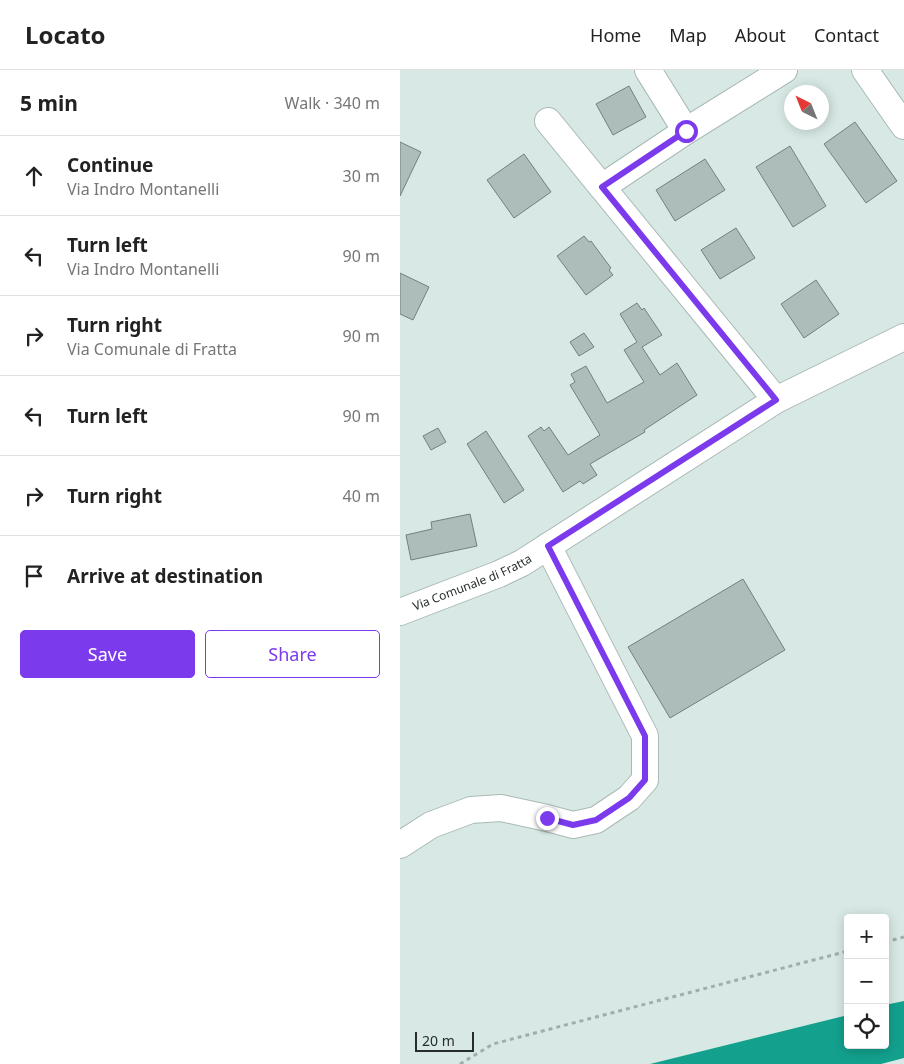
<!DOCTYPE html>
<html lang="en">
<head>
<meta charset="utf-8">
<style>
  body { margin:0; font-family:"Noto Sans",sans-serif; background:#f2f2f2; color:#222 }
  .controls { position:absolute; right:15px; bottom:15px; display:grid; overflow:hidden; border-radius:5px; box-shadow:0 2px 12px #0003 }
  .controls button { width:45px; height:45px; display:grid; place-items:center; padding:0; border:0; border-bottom:1px solid #e0e0e0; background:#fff; color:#222; font:25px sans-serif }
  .compass { position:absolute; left:384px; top:15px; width:45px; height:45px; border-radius:50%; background:#fff; box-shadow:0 2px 12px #0003; rotate:317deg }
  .scale { position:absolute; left:15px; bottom:12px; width:59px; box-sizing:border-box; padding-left:5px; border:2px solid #272d2c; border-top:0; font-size:14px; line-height:18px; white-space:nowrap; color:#272d2c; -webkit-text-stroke:4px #d8e9e5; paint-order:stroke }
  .stop { position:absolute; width:15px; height:15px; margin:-11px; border:4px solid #7c3aed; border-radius:50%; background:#fff }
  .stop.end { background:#7c3aed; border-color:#fff; box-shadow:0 1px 5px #0008 }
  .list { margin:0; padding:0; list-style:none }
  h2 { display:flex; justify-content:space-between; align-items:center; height:65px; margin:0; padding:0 20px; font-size:21px }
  h2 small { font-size:16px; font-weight:400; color:#767676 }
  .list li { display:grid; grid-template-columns:32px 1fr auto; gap:15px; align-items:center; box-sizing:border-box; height:80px; padding:0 20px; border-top:1px solid #e0e0e0 }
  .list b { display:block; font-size:19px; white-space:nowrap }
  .list p { margin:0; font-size:16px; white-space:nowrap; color:#767676 }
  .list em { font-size:16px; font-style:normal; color:#767676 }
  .actions { display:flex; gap:10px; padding:15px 20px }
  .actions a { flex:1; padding:11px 0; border:1px solid #7c3aed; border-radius:5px; text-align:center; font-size:18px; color:#7c3aed }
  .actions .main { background:#7c3aed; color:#fff }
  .icon { flex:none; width:28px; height:28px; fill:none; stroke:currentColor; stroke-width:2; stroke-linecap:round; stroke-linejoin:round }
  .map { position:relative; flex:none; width:504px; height:994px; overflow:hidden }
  header { display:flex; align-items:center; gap:30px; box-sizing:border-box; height:70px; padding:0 25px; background:#fff; border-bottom:1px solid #e0e0e0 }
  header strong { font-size:24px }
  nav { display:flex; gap:28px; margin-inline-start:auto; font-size:18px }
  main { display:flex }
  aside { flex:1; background:#fff }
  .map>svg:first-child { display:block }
  .water { fill:#13a18e }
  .building { fill:#adbdb9; stroke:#72817e }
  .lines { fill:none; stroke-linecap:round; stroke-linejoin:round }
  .minor-casing { stroke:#a9b9b6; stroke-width:28 }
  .path { stroke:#a0aeab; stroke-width:3; stroke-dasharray:4 4; stroke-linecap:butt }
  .minor { stroke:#fff; stroke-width:26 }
  .route { stroke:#7c3aed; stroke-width:6 }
  .labels { text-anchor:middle; stroke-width:4; stroke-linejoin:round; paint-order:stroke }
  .street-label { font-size:12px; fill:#272d2c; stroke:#d8e9e5 }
</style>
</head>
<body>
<header>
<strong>Locato</strong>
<nav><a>Home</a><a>Map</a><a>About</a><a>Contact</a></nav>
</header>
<main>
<aside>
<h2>5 min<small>Walk · 340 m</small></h2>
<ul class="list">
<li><svg class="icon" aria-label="ahead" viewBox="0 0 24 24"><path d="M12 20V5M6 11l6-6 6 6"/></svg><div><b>Continue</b><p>Via Indro Montanelli</p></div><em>30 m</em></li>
<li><svg class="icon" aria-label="left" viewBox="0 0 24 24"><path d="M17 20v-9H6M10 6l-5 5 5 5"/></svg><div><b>Turn left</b><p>Via Indro Montanelli</p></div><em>90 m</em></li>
<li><svg class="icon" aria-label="right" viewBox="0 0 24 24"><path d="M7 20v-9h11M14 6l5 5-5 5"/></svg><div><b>Turn right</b><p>Via Comunale di Fratta</p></div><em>90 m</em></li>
<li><svg class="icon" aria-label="left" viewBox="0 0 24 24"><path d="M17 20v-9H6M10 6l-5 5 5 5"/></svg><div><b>Turn left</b></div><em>90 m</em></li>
<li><svg class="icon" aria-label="right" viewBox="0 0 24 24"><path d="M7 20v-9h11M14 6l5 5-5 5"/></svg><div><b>Turn right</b></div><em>40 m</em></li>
<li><svg class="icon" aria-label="arrive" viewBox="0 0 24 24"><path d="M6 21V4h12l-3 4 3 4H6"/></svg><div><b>Arrive at destination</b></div></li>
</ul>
<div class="actions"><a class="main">Save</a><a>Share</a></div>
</aside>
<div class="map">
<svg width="504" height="994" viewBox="0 0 504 994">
  <rect width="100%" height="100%" fill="#d8e9e5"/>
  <path class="water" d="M504 931V988L481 994H250L448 945V975H485V935Z"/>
  <g class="building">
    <path d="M229 16 246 47 213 65 196 34Z"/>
    <path d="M455 52 497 111 466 133 424 74Z"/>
    <path d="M0 72 21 82 0 126Z"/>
    <path d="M390 76 426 136 393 157 356 97Z"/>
    <path d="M124 84 151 122 114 148 87 110Z"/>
    <path d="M305 89 325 120 275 151 256 120Z"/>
    <path d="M336 158 355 188 320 209 301 180Z"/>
    <path d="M184 166 189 172 191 171 211 198 209 200 213 205 186 225 157 186Z"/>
    <path d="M0 203 29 217 13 250 0 244Z"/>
    <path d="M416 210 439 244 404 268 381 234Z"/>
    <path d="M237 233 242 240 244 238 262 265 242 277 260 305 277 293 297 325 244 360 245 362 190 394 197 405 183 414 180 411 163 422 128 366 141 357 144 361 149 357 168 385 200 365 170 315 175 312 171 304 186 296 207 333 244 312 224 280 237 272 220 244Z"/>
    <path d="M184 263 194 277 179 286 170 272Z"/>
    <path d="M38 358 46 372 31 380 23 366Z"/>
    <path d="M86 361 124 420 104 433 67 374Z"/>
    <path d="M70 444 77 476 11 490 6 465 32 459 31 452Z"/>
    <path d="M343 509 385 580 270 648 228 577Z"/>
  </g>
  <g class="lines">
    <g class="minor-casing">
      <g id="minor">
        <path d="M248 0 286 61"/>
        <path d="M465 0 504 56"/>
        <path d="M148 51 376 330"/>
        <path d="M202 117 286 61 384 0"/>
        <path id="s1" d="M0 542 99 504 122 493 376 330 504 267"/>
        <path d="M0 775 31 755 71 740 101 738 147 748 173 755 196 750 229 728 245 710V666L148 476"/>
      </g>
    </g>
    <g class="path">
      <path d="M485 872 504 867"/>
      <path d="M60 994 93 974 448 881"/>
    </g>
    <use href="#minor" class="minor"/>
  </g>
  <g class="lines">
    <path class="route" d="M147 748 173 755 196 750 229 728 245 710V666L148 476 376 330 202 117 286 61"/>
  </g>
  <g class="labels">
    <g class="street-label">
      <text dy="4" stroke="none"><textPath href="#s1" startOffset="78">Via Comunale di Fratta</textPath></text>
    </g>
  </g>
</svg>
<div class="controls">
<button>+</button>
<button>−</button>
<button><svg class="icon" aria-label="locate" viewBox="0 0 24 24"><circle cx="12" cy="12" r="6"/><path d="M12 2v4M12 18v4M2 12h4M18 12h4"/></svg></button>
</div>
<svg class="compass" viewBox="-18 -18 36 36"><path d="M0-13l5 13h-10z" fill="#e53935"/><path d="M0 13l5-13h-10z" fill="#767676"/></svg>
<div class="scale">20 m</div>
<div class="stop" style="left:286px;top:61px"></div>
<div class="stop end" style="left:147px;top:748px"></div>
</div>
</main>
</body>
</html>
